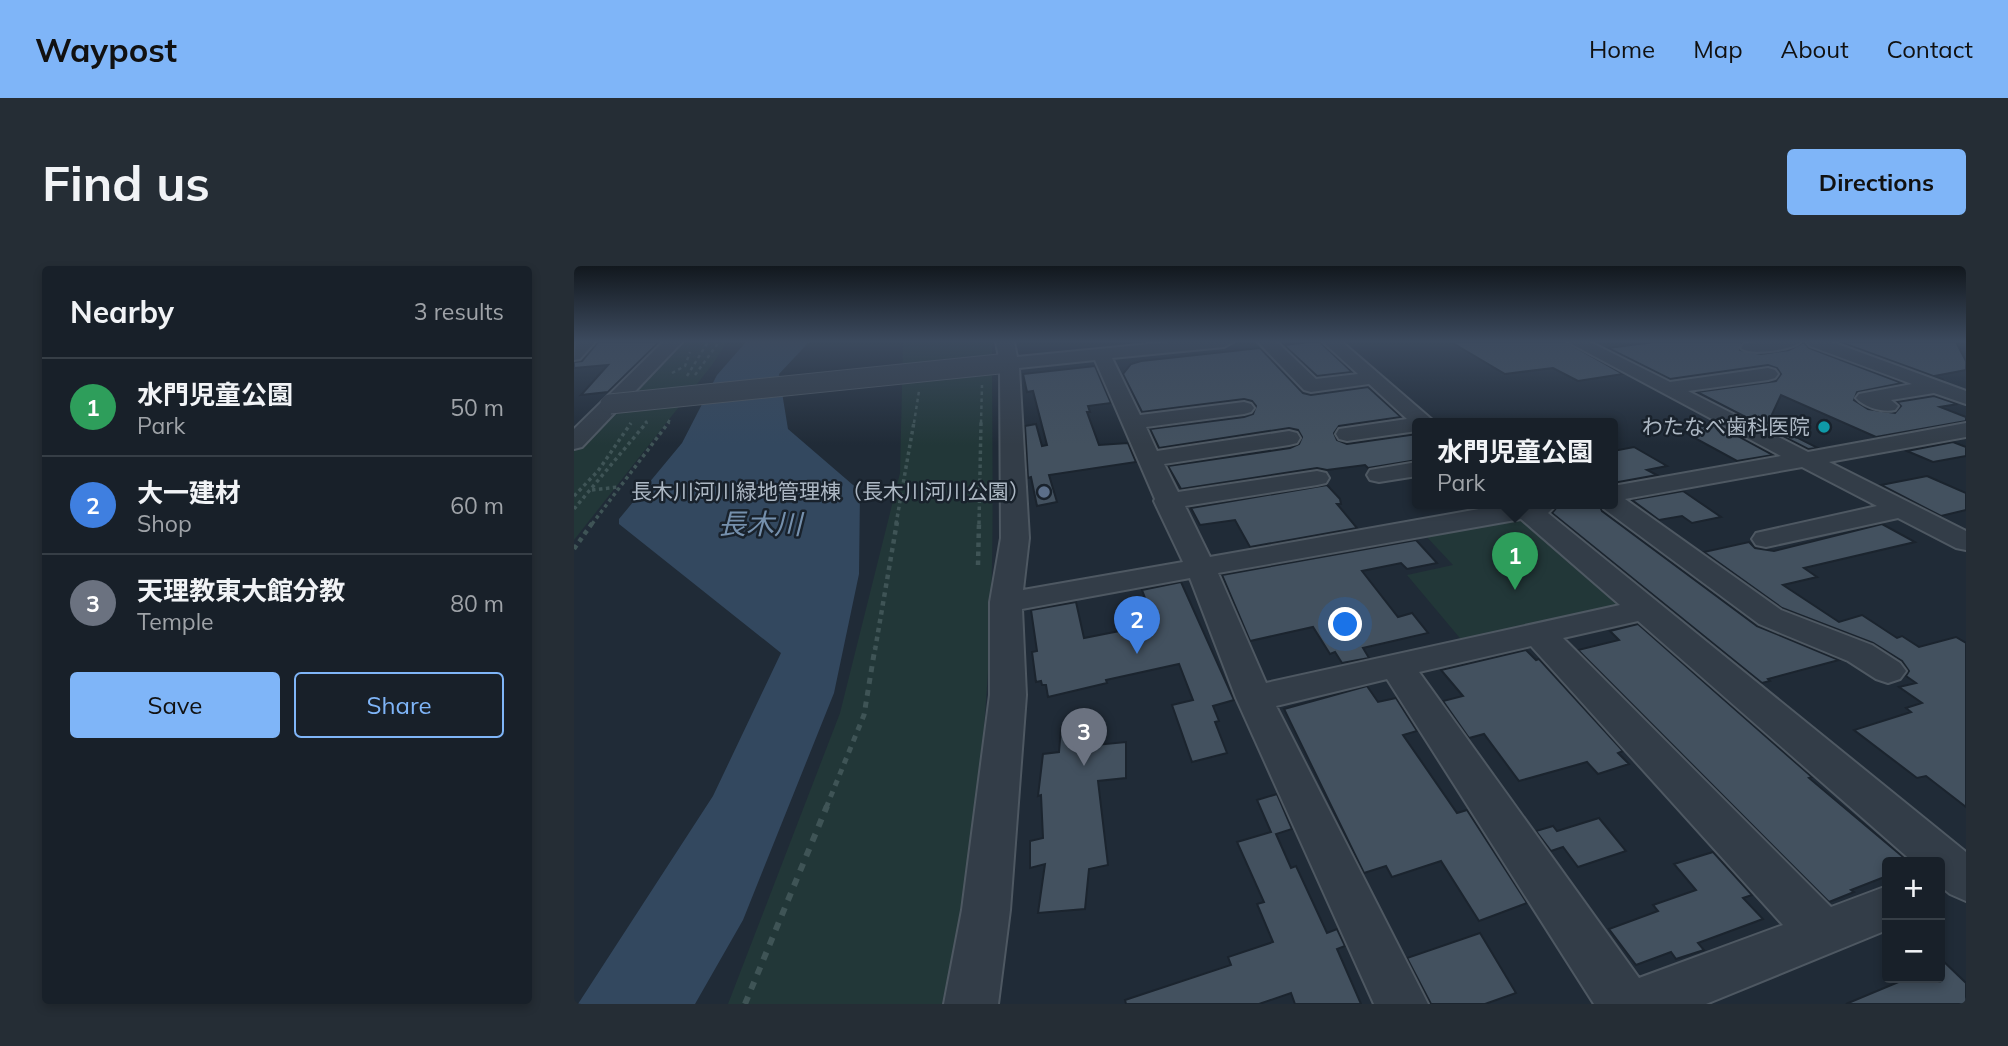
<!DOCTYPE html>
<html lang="en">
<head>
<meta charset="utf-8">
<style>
  body { margin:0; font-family:Mulish,"Noto Sans JP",sans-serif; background:#252d35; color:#f1f3f6 }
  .controls { position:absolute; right:21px; bottom:21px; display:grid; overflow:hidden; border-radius:7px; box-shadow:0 4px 10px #0003 }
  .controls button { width:63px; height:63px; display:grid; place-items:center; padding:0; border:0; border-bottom:2px solid #363e46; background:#182029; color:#f1f3f6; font:35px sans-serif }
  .you { position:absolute; left:772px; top:359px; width:24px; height:24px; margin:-18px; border:5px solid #fff; border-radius:50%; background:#1a73e8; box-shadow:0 0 0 10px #1a73e833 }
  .badge { display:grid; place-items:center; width:46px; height:46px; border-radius:50%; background:#7fb5f8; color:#fff; font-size:23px; font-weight:700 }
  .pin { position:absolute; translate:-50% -58px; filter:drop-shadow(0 2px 4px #0008) }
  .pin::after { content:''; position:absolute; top:37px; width:24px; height:21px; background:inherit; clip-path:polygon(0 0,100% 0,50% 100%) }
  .popup { position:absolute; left:838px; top:152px; width:206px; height:91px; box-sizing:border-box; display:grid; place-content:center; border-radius:7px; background:#182029; filter:drop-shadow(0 2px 5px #0005); font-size:23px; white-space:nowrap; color:#9fa3a8 }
  .popup b { font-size:26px; color:#f1f3f6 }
  .popup::after { content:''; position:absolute; left:50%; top:100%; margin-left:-14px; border:14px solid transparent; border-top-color:#182029 }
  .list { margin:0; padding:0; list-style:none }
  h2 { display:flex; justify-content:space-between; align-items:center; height:91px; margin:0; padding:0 28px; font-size:30px }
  h2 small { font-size:23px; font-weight:400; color:#9fa3a8 }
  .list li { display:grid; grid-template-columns:46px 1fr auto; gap:21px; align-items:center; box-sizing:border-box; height:98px; padding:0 28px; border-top:2px solid #363e46 }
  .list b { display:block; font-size:26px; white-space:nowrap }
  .list p { margin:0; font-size:23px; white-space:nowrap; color:#9fa3a8 }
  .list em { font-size:23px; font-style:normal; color:#9fa3a8 }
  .actions { display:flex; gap:14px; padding:21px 28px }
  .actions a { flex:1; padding:16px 0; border:2px solid #7fb5f8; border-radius:7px; text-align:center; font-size:24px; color:#7fb5f8 }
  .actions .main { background:#7fb5f8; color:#111 }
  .map { position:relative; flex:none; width:1392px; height:738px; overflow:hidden; border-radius:7px }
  header { display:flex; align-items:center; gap:42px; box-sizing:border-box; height:98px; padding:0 35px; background:#7fb5f8; color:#111 }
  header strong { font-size:33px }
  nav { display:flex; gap:38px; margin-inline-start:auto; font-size:24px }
  .intro { display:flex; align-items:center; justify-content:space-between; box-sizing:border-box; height:168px; padding:0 42px }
  h1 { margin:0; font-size:49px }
  .button { padding:18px 32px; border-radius:7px; background:#7fb5f8; color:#111; font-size:24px; font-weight:700 }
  main { display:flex; gap:42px; padding:0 42px }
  aside { flex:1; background:#182029; border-radius:7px; box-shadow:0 4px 10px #0003 }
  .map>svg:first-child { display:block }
  .green { fill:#223738 }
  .water { fill:#33485f }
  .building { fill:#43515f; stroke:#1b242e; stroke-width:2 }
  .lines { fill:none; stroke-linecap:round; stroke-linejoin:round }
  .minor-casing { stroke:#4e5862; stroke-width:4 }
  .path-far4 { stroke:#3f5456; stroke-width:2.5; stroke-dasharray:3.5 3.5; stroke-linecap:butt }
  .path-far3 { stroke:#3f5456; stroke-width:3.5; stroke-dasharray:3.5 3.5; stroke-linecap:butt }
  .path-far2 { stroke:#3f5456; stroke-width:4.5; stroke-dasharray:4.5 4.5; stroke-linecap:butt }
  .path-far1 { stroke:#3f5456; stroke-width:5; stroke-dasharray:6 6; stroke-linecap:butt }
  .path { stroke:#3f5456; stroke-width:6; stroke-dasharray:8 8; stroke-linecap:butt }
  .minor { fill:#333d48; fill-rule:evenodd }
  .minor-bridge-casing { stroke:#4e5862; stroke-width:21; stroke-linecap:butt }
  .minor-bridge { stroke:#333d48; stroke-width:19 }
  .culture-dot { fill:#0f9aa8; stroke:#19222c; stroke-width:2.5 }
  .service-dot { fill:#5c6f8a; stroke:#19222c; stroke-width:2.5 }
  .labels { text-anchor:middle; stroke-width:5; stroke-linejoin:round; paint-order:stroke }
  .far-poi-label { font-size:21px; fill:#adb8c4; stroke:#19222c; text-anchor:end }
  .water-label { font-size:28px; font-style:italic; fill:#7590ad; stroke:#19222c }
</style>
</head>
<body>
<header>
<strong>Waypost</strong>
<nav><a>Home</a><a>Map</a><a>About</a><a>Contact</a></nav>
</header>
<div class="intro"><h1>Find us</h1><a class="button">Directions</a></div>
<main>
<aside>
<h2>Nearby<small>3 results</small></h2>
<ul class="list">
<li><span class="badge" style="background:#2e9e5b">1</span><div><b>水門児童公園</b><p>Park</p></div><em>50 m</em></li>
<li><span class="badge" style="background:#3f7fe0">2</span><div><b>大一建材</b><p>Shop</p></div><em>60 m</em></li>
<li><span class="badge" style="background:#6b7280">3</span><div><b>天理教東大館分教</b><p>Temple</p></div><em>80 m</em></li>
</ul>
<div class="actions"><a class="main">Save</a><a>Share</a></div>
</aside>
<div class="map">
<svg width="1392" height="738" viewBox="0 0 1392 738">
  <rect width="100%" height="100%" fill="#202b37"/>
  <g class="green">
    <path d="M103 76H153L138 99 0 274V181Z"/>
    <path d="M329 76H418C418 163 420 250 417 337 413 471 398 607 368 738H154L266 447 326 207Z"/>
    <path d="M936 251 956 256 1054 340 890 377 833 309 879 299 849 267Z"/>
  </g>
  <path class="water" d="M172 76H235L205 108 214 163 286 225 285 308 260 427 169 654 121 738H4L139 530 207 387 45 258V253L108 177 143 109Z"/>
  <g class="building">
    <path d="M24 76H85L34 126 7 129 34 99 0 102V96L8 95Z"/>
    <path d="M736 76H746L778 106 743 110 710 79Z"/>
    <path d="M877 76H992L1049 108 1004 115 979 102 931 108Z"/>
    <path d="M1080 76H1169L1166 84 1187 88 1215 84 1230 76 1235 82 1328 117 1283 126 1280 134 1294 143 1321 147 1327 140 1323 136 1360 130 1384 138 1366 141 1392 151V155L1302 171 1207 129 1194 157 1244 182 1234 183 1123 126 1202 115 1207 108 1203 102 1194 99 1096 113 1034 82Z"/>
    <path d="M1266 76H1382L1392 95V104L1360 110 1370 114Z"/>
    <path d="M686 82 729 127 737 129 794 121 827 151 765 160 760 167 763 174 773 178 843 168V194L794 202 791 199 753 204 743 202 607 223 594 200 716 182 725 178 728 171 724 164 715 162 585 182 576 163 670 151 679 148 682 140 678 135 670 133 568 146 549 108 557 98 567 95Z"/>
    <path d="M521 100 537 137 514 140 516 146H513L525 179 554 177 562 196 475 209 483 236 463 240 457 211 454 212 451 160 462 158 468 180 473 179 459 125 453 126 449 108Z"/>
    <path d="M1142 158 1199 189 1163 195 1106 164Z"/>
    <path d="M1379 176 1392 181V190L1359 196 1333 185Z"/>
    <path d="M1060 181 1093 200 1073 204 1083 209 1039 217V185Z"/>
    <path d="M1353 210 1392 227V244L1367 250 1307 219Z"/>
    <path d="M753 219 766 233 767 238H763L783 262 676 281 661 254 626 259 617 242Z"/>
    <path d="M1109 225 1147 251 1118 257 1108 250 1085 254 1058 234Z"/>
    <path d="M981 238H992L997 242 1025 238 1028 245 1183 360 1265 394 1194 413 1196 415 1188 417 978 247 983 241Z"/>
    <path d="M1308 258 1341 276 1230 302 1243 311 1209 319 1265 356 1288 349 1323 372 1328 370 1345 381 1382 371 1392 377V541L1352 510 1343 512 1280 464 1337 446 1332 442 1348 437 1325 421 1342 417 1332 410 1335 405 1328 395 1299 377 1208 342 1130 286 1175 276 1181 282 1200 285Z"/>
    <path d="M842 274 863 297 833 303 827 297 788 305 824 351 838 347 854 367 789 382 795 392 768 397 761 386 756 388 739 361 676 375 648 309Z"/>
    <path d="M607 316 660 434 639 440 645 455 641 456 653 487 618 496 598 439 619 434 605 398 532 414 533 417 474 431 472 419H468L467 415 462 416 458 386 463 385 457 344 502 336 510 372 581 358 568 324Z"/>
    <path d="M1064 358 1238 511 1235 512 1335 596H1313V610L1277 624 1280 626 1255 636 1004 384 1045 374 1036 365Z"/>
    <path d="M952 384 962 394 965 393 1049 485 1044 487 1055 498 1024 508 1013 496 945 515 910 468 895 472 869 435 889 430 867 404Z"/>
    <path d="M793 420 804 436 822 432 843 465 829 469 883 547 893 544 953 637 905 655 867 595 818 611 812 600 790 607 710 443Z"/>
    <path d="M523 459 522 479 552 476V512L524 515 534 599 515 603 511 643 464 647 471 598 456 602V575L469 572 467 529 464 530 469 488 485 486 487 462Z"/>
    <path d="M703 528 718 563 702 568 717 602 722 600 753 667 763 663 771 680 763 683 787 738H721L717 727 685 738H552L551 734 657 699 654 691 699 676 683 638 690 636 663 576 697 566 683 534Z"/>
    <path d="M1025 552 1052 585 1004 601 989 581 977 585 962 565 979 560 983 565Z"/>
    <path d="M1139 586 1178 629 1169 632 1189 653 1124 677 1130 684 1102 693 1097 686 1062 699 1035 663 1084 645 1079 639 1122 624 1100 598Z"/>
    <path d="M906 667 942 727 911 738H857L833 692Z"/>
    <path d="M1366 692 1392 717V738H1272L1334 712H1366Z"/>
  </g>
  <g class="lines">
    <g class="minor-casing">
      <g id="minor">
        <path d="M2 76H21L6 93 0 94Z"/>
        <path d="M89 76H108L8 181 0 183V163Z"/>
        <path d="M422 76H440L443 91 596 76H659L650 81 538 92 566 149 670 136 677 138 680 142 677 146 670 148 572 161 583 185 715 165 723 167 726 172 723 177 715 179 590 198 604 226 743 205 752 207 755 212 752 217 743 219 611 240 636 291 933 238H978L980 241 974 247 1392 586V635L1376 628 1366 620V596H1339L1064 355 989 372 1257 641 1313 620V664L1132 738H1020L813 413 702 440 854 738H800L662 432 616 312 448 343 452 429 436 644 424 738H370L388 644 416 429V336L427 272 426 103 418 102 416 98 425 92ZM521 94 581 233 580 235 609 296 449 324 455 272 445 102ZM947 253 1046 339 692 417 644 307ZM957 380 1209 659 1065 712 845 406Z"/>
        <path d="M684 76H703L742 113 784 108 749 76H768L863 158H843V165L773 175 765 173 762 168 765 163 833 153 795 118 737 126 730 124Z"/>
        <path d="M994 76H1016L1096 116 1194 102 1201 104 1204 108 1201 112 1194 114 1114 125 1234 186 1392 157V171L1255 196 1392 265V284L1382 282 1324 252 1192 281 1182 279 1178 273 1182 267 1303 240 1228 201 1051 233 1207 344 1298 379 1326 397 1332 405 1326 413 1314 417 1302 413 1274 395 1185 358 1030 243 1027 238H1039V220L1207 190Z"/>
        <path d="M1181 76H1226C1218 84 1175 90 1167 82L1170 78Z"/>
        <path d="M1233 76H1258L1392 125V138L1360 127 1317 134 1324 140 1321 144C1309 147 1290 141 1282 132L1285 128 1338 118 1236 80Z"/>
        <path d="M843 196V210L805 216 796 214 793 209 796 204Z"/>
      </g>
    </g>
    <g class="path-far4">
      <path d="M98 107 111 100 116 86"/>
      <path d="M121 109 145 76"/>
      <path d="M113 110 134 76"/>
      <path d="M71 157 73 155"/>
      <path d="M94 157 96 153"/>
      <path d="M340 157 345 125"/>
      <path d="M407 157 408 119"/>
    </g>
    <g class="path-far3">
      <path d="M18 224 44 221"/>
      <path d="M0 230 24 205 57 157"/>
      <path d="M0 243 73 156"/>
      <path d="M18 258 95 156"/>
      <path d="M322 258 340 156"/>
      <path d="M405 258 407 156"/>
    </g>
    <g class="path-far2">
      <path d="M0 283 19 256"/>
      <path d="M404 299 405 256"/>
      <path d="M301 384 323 256"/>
    </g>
    <path class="path-far1" d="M252 542 290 449 301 382"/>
    <path class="path" d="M171 738 253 540"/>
    <use href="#minor" class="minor"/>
    <g class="minor-bridge-casing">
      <path id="minor-bridge" d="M36 138 425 98"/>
    </g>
    <use href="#minor-bridge" class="minor-bridge"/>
  </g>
  <linearGradient id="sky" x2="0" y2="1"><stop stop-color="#12181e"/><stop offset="0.42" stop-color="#3c4a5e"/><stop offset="1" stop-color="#3c4a5e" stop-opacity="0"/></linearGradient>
  <rect width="1392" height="179" fill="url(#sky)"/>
  <circle class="culture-dot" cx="1250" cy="161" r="7"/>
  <circle class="service-dot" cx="470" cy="226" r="7"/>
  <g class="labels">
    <g class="far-poi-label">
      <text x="1236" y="168">わたなべ歯科医院</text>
      <text x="456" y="233">長木川河川緑地管理棟（長木川河川公園）</text>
    </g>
    <g class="water-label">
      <text x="186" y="268">長木川</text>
    </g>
  </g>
</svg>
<div class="controls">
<button>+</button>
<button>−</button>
</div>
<div class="you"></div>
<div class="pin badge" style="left:941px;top:324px;background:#2e9e5b">1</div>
<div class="popup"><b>水門児童公園</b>Park</div>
<div class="pin badge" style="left:563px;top:388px;background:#3f7fe0">2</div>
<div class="pin badge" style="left:510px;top:500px;background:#6b7280">3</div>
</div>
</main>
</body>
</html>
